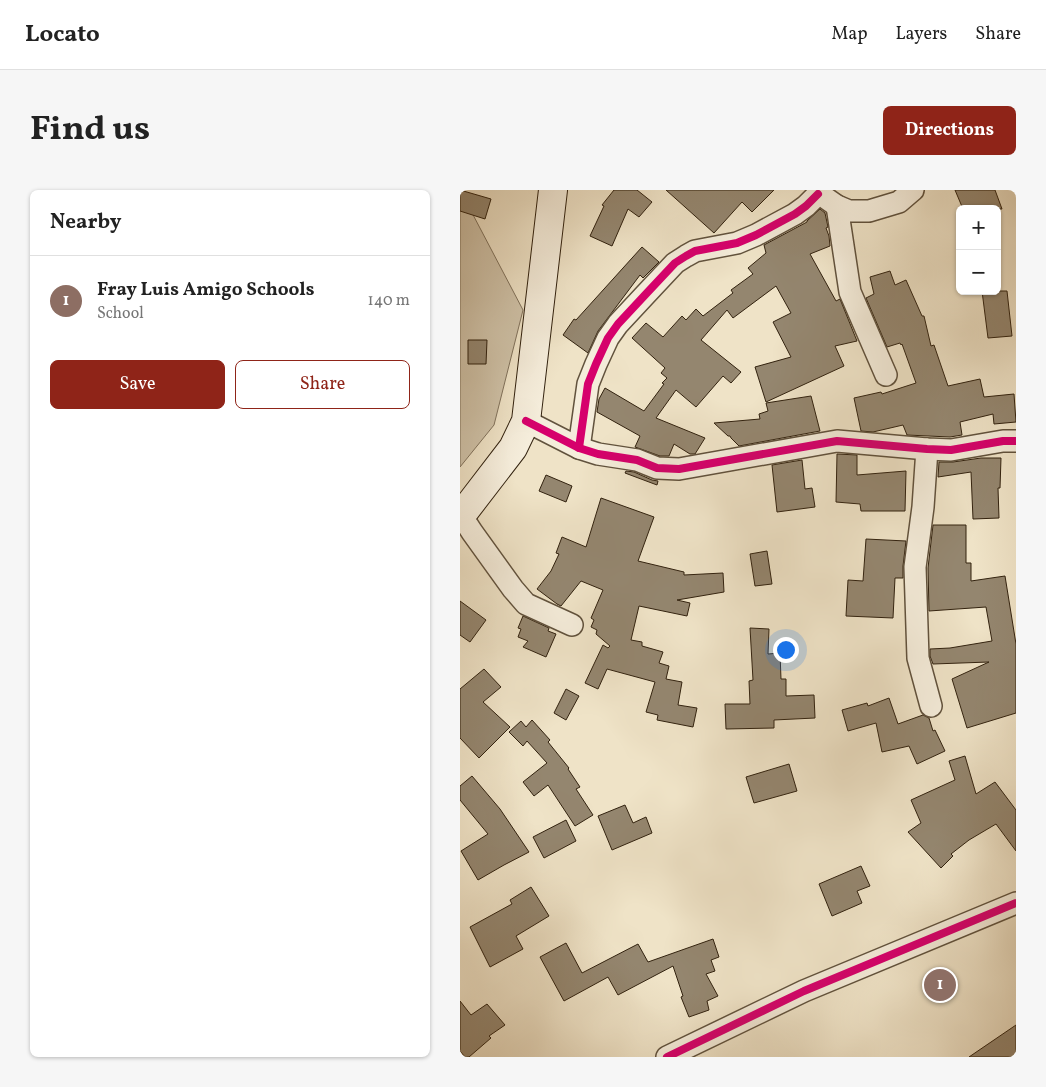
<!DOCTYPE html>
<html lang="en">
<head>
<meta charset="utf-8">
<style>
  body { margin:0; font-family:Vollkorn,serif; background:#f6f6f6; color:#222 }
  .controls { position:absolute; right:15px; top:15px; display:grid; overflow:hidden; border-radius:8px; box-shadow:0 1px 4px #0004 }
  .controls button { width:45px; height:45px; display:grid; place-items:center; padding:0; border:0; border-bottom:1px solid #e0e0e0; background:#fff; color:#222; font:25px sans-serif }
  .you { position:absolute; left:325px; top:459px; width:18px; height:18px; margin:-12px; border:4px solid #fff; border-radius:50%; background:#1a73e8; box-shadow:0 0 0 8px #1a73e833 }
  .badge { display:grid; place-items:center; width:32px; height:32px; border-radius:50%; background:#8f2418; color:#fff; font-size:16px; font-weight:700 }
  .pin { position:absolute; translate:-50% -50%; border:2px solid #fff; box-shadow:0 1px 5px #0006 }
  .list { margin:0; padding:0; list-style:none }
  h2 { display:flex; justify-content:space-between; align-items:center; height:65px; margin:0; padding:0 20px; font-size:21px }
  h2 small { font-size:16px; font-weight:400; color:#767676 }
  .list li { display:grid; grid-template-columns:32px 1fr auto; gap:15px; align-items:center; box-sizing:border-box; height:90px; padding:0 20px; border-top:1px solid #e0e0e0 }
  .list b { display:block; font-size:19px; white-space:nowrap }
  .list p { margin:0; font-size:16px; white-space:nowrap; color:#767676 }
  .list em { font-size:16px; font-style:normal; color:#767676 }
  .actions { display:flex; gap:10px; padding:15px 20px }
  .actions a { flex:1; padding:11px 0; border:1px solid #8f2418; border-radius:8px; text-align:center; font-size:18px; color:#8f2418 }
  .actions .main { background:#8f2418; color:#fff }
  .map { position:relative; flex:none; width:556px; height:867px; overflow:hidden; border-radius:8px }
  header { display:flex; align-items:center; gap:30px; box-sizing:border-box; height:70px; padding:0 25px; background:#fff; border-bottom:1px solid #e0e0e0 }
  header strong { font-size:24px }
  nav { display:flex; gap:28px; margin-inline-start:auto; font-size:18px }
  .intro { display:flex; align-items:center; justify-content:space-between; box-sizing:border-box; height:120px; padding:0 30px }
  h1 { margin:0; font-size:35px }
  .button { padding:12px 22px; border-radius:8px; background:#8f2418; color:#fff; font-size:18px; font-weight:700 }
  main { display:flex; gap:30px; padding:0 30px }
  aside { flex:1; background:#fff; border-radius:8px; box-shadow:0 1px 4px #0004 }
  .map>svg:first-child { display:block }
  .green { fill:#cfc2a8; stroke:#80725c }
  .building { fill:#94866f; stroke:#32220f }
  .lines { fill:none; stroke-linecap:round; stroke-linejoin:round }
  .street-casing { stroke:#61523d; stroke-width:24 }
  .secondary-casing { stroke:#32220f; stroke-width:30 }
  .street { stroke:#f5eddb; stroke-width:21 }
  .secondary { stroke:#f5eddb; stroke-width:28 }
  .cycleway-casing { stroke:#f5eddb; stroke-width:11 }
  .cycleway { stroke:#d6006c; stroke-width:8 }
</style>
</head>
<body>
<header>
<strong>Locato</strong>
<nav><a>Map</a><a>Layers</a><a>Share</a></nav>
</header>
<div class="intro"><h1>Find us</h1><a class="button">Directions</a></div>
<main>
<aside>
<h2>Nearby<small></small></h2>
<ul class="list">
<li><span class="badge" style="background:#8d6e63">1</span><div><b>Fray Luis Amigo Schools</b><p>School</p></div><em>140 m</em></li>
</ul>
<div class="actions"><a class="main">Save</a><a>Share</a></div>
</aside>
<div class="map">
<svg width="556" height="867" viewBox="0 0 556 867">
  <rect width="100%" height="100%" fill="#efe3c7"/>
  <filter id="stains"><feTurbulence type="fractalNoise" baseFrequency=".004" numOctaves="4"/><feColorMatrix values="0 0 0 0 .2 0 0 0 0 .09 0 0 0 0 .02 0 0 0 .5 -.17"/></filter>
  <radialGradient id="worn" r=".72"><stop offset=".6" stop-color="#630" stop-opacity="0"/><stop offset="1" stop-color="#630" stop-opacity=".3"/></radialGradient>
  <path class="green" d="M0 0 63 120 34 235 0 277Z"/>
  <g class="building">
    <path d="M0 0 31 9 25 29 0 21Z"/>
    <path d="M154 0H177L192 12 179 27 168 19 152 56 130 46 144 16 142 15Z"/>
    <path d="M206 0H314L292 22 282 12 254 43Z"/>
    <path d="M495 0H535L542 19H503Z"/>
    <path d="M360 19 365 23 368 37 366 38 369 46 370 56 350 64 376 111 380 109 397 151 375 156 384 176 306 212 295 177 331 167 313 132 331 123 316 96 273 128 267 120 241 150 281 182 271 193 263 186 236 217 216 200 196 228 245 248 235 264H230L214 254 209 266H200L175 257 180 246 137 222 139 209 145 198 184 221 204 194 202 193 207 188 201 183 205 178 172 148 186 133 203 147 222 126 226 130 236 119 243 126 273 103 271 100 293 84 288 78 306 63 304 55 347 32V31Z"/>
    <path d="M182 57 199 72 183 88 180 85 138 141 128 163 103 145 114 129 116 130Z"/>
    <path d="M430 81 435 95 446 90 462 126H464L471 156 474 155 488 196 520 189 524 207 554 204 556 232 534 234 533 224 500 232 502 245 490 247 447 245 443 235 413 242 401 241 394 208 421 202 422 204 456 193 442 154 441 155 440 153 427 157 406 108 414 104 410 87Z"/>
    <path d="M522 101H547L552 146 528 148Z"/>
    <path d="M8 150H27L26 174H8Z"/>
    <path d="M351 206 360 241 279 256 271 248 270 246H268L254 233 300 229 299 224 308 221 306 213Z"/>
    <path d="M377 264 397 265V285L446 281 445 321H401L400 314 376 312Z"/>
    <path d="M521 268H541L540 298H538L539 328 513 329 511 282 478 287 479 272H493Z"/>
    <path d="M342 270 345 299 352 298 355 317 317 322 312 275Z"/>
    <path d="M166 281 174 282 192 290 198 291 197 295 165 283Z"/>
    <path d="M86 285 112 296 106 312 79 301Z"/>
    <path d="M141 308 194 327 178 371 224 382V385L263 383 264 402 217 410 230 413 227 426 179 416 171 450 182 452V456L203 462 199 473 209 476 206 489 222 492 218 515 237 518 233 537 197 530 198 525 186 522 195 492 147 479 138 499 125 493 143 455 148 458 150 456 136 444 137 440 131 437 134 430 131 428 143 400 121 391 101 416 97 414 77 399 91 381 99 364 96 363 102 347 126 357Z"/>
    <path d="M473 335H506V373H511V391L545 386 556 454V523L507 538 492 489 529 472 473 474 470 466V459L490 458 532 451 526 417 469 421 468 378Z"/>
    <path d="M406 349 446 351 443 376V388H435L433 428 386 426 388 390 403 391Z"/>
    <path d="M307 361 312 394 295 396 290 364Z"/>
    <path d="M0 411 26 430 10 452 0 445Z"/>
    <path d="M63 426 89 438 88 441 96 444 86 467 63 457 68 451 58 447 61 439 58 438Z"/>
    <path d="M290 438 309 439 308 464 320 463 321 489H326V506L354 505 355 528 314 530V538L266 539 265 514H290L289 491 293 490Z"/>
    <path d="M24 479 41 497 23 512 50 537 19 568 0 548V499Z"/>
    <path d="M106 499 119 506 106 530 94 523Z"/>
    <path d="M429 508 438 534 463 525 469 528 473 541 475 540 485 561 457 574 449 556 422 562 416 533 388 541 382 520 407 513 408 516Z"/>
    <path d="M72 530 90 550 88 552 109 578 108 579 120 597 116 599 133 625 115 636 88 595 74 606 63 592 87 573 67 551 63 556 49 542 61 531 66 537Z"/>
    <path d="M505 566 516 604 535 592 556 620V661L536 634 509 650 491 664 493 666 481 678 448 642 461 633 451 610 495 590 489 571Z"/>
    <path d="M329 574 337 601 294 613 286 587Z"/>
    <path d="M12 586 40 619 69 662 44 675 18 690 1 661 28 644 0 610V596Z"/>
    <path d="M165 615 173 633 186 627 192 643 152 660 138 626Z"/>
    <path d="M106 630 116 651 84 668 73 647Z"/>
    <path d="M401 676 410 696 397 701 402 713 372 726 359 694Z"/>
    <path d="M71 697 89 726 56 746 63 759 30 777 10 737 52 714 50 710Z"/>
    <path d="M253 749 259 767 251 770 255 781 246 784 258 806 247 811 249 820 229 827 221 807 223 806 213 776 158 805 148 787 104 811 80 767 106 753 122 783 178 754 188 772Z"/>
    <path d="M0 811 11 825 27 814 45 835 29 846 31 848 9 867H5L0 861Z"/>
    <path d="M556 835V867H509Z"/>
  </g>
  <g class="lines">
    <g class="street-casing">
      <g id="street">
        <path d="M367 9 377 16 389 21H409L439 12 453 0"/>
        <path d="M377 16 390 102 426 185"/>
        <path d="M66 231 119 258 138 264 177 270 197 278 219 279 377 251 467 259 491 260 543 251H556"/>
        <path d="M119 258 128 194 136 174 148 148 158 134 185 105 215 73 226 66 235 61 277 53 296 45 335 24 346 16 358 4"/>
        <path d="M467 259 463 317 455 377 458 468 471 516"/>
        <path d="M1 325 12 342 53 399 66 414 112 435"/>
        <path d="M207 867 344 801 556 713"/>
      </g>
    </g>
    <g class="secondary-casing">
      <path id="secondary" d="M0 327 53 258 66 231 93 0"/>
    </g>
    <use href="#street" class="street"/>
    <use href="#secondary" class="secondary"/>
    <g class="cycleway-casing">
      <g id="cycleway">
        <path d="M66 231 119 258 138 264 177 270 197 278 219 279 377 251 467 259 491 260 543 251H556"/>
        <path d="M119 258 128 194 136 174 148 148 158 134 185 105 215 73 226 66 235 61 277 53 296 45 335 24 346 16 358 4"/>
        <path d="M207 867 344 801 556 713"/>
      </g>
    </g>
    <use href="#cycleway" class="cycleway"/>
  </g>
  <rect width="100%" height="100%" filter="url(#stains)"/>
  <rect width="100%" height="100%" fill="url(#worn)"/>
</svg>
<div class="controls">
<button>+</button>
<button>−</button>
</div>
<div class="you"></div>
<div class="pin badge" style="left:480px;top:795px;background:#8d6e63">1</div>
</div>
</main>
</body>
</html>
